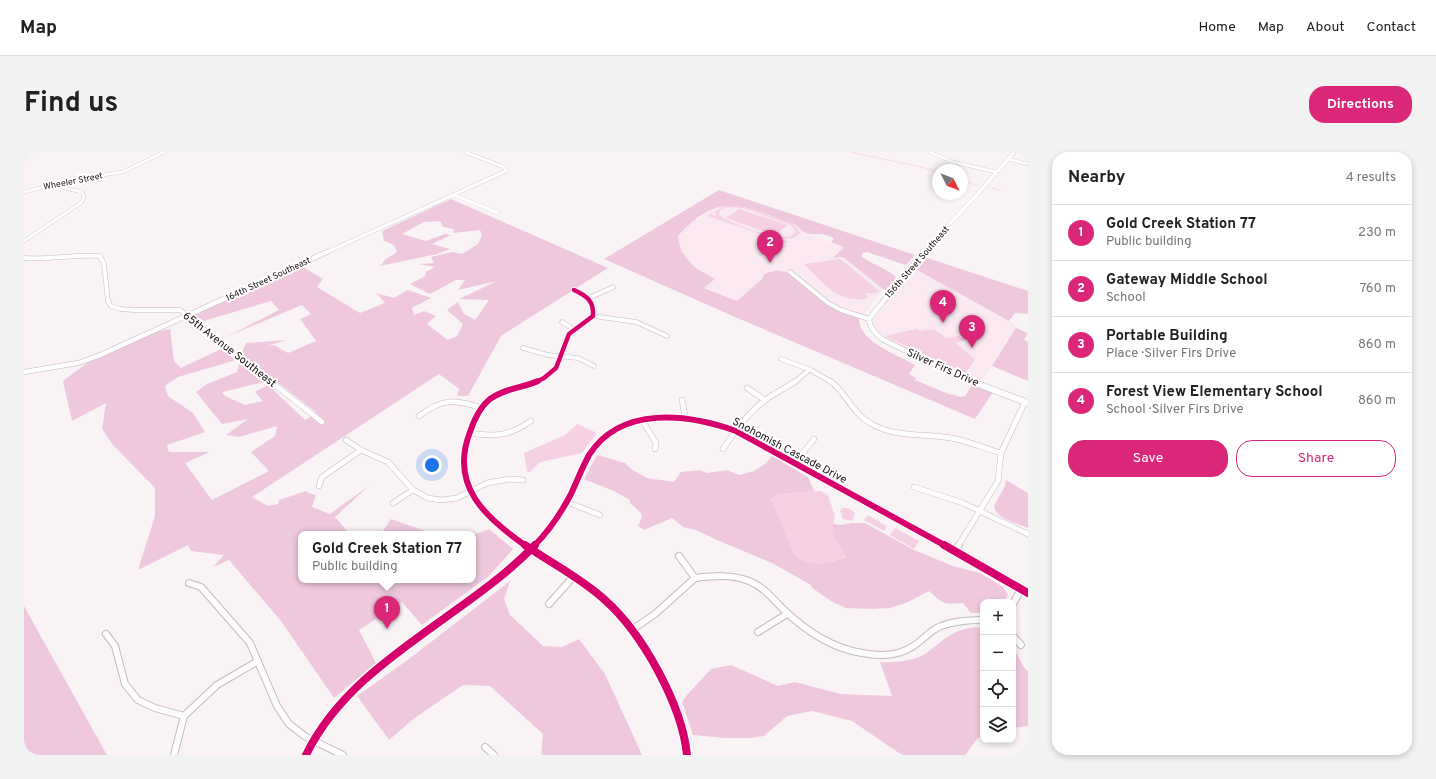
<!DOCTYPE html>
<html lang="en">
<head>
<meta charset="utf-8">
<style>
  body { margin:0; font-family:Overpass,sans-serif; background:#f2f2f2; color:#202124 }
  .controls { position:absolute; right:12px; bottom:12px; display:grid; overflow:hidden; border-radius:8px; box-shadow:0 2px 6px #0003 }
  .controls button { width:36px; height:36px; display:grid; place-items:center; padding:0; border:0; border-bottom:1px solid #e0e0e0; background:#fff; color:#202124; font:20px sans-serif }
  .compass { position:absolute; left:908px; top:12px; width:36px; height:36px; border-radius:50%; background:#fff; box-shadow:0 2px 6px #0003; rotate:132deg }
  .you { position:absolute; left:408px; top:313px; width:14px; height:14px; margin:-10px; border:3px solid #fff; border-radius:50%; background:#1a73e8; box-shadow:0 0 0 6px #1a73e833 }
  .badge { display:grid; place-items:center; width:26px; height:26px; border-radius:50%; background:#db2777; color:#fff; font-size:13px; font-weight:700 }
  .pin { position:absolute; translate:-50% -33px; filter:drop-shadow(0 1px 2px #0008) }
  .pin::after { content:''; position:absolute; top:21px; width:14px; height:12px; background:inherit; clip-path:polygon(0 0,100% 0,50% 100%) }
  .popup { position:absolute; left:274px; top:379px; width:178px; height:52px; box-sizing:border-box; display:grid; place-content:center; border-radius:8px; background:#fff; filter:drop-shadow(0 1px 3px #0005); font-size:13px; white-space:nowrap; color:#757577 }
  .popup b { font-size:15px; color:#202124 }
  .popup::after { content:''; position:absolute; left:50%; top:100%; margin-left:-8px; border:8px solid transparent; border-top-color:#fff }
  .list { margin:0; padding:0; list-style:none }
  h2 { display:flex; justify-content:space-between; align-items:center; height:52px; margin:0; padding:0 16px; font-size:17px }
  h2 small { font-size:13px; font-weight:400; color:#757577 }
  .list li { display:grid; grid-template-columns:26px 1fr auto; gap:12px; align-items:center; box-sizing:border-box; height:56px; padding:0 16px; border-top:1px solid #e0e0e0 }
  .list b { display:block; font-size:15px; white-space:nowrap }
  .list p { margin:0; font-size:13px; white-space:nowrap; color:#757577 }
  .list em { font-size:13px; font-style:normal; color:#757577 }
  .actions { display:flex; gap:8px; padding:12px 16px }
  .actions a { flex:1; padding:9px 0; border:1px solid #db2777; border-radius:16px; text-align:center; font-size:14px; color:#db2777 }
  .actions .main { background:#db2777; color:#fff }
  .icon { flex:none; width:22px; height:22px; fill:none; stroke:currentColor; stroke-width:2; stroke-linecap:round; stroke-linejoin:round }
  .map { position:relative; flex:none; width:1004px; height:603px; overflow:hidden; border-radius:16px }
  header { display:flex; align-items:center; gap:24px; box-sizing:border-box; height:56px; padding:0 20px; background:#fff; border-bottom:1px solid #e0e0e0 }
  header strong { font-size:19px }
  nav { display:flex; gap:22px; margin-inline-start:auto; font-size:14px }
  .intro { display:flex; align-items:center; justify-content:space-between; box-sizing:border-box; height:96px; padding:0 24px }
  h1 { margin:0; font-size:28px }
  .button { padding:10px 18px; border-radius:16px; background:#db2777; color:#fff; font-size:14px; font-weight:700 }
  main { display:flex; gap:24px; padding:0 24px }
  aside { flex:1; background:#fff; border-radius:16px; box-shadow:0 2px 6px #0003 }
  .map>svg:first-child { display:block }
  .built { fill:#fbe9f2 }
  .green { fill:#f6d1e4; fill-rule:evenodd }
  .forest { fill:#f0c8dd }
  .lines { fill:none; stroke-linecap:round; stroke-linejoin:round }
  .stream { stroke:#f8dae9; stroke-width:1 }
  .minor-far3-casing { stroke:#c3babe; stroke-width:3.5 }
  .minor-far2-casing { stroke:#c3babe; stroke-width:5 }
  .minor-far1-casing { stroke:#c3babe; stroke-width:6 }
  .minor-casing { stroke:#c3babe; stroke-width:8 }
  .tertiary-far3-casing { stroke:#c3babe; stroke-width:4 }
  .tertiary-far2-casing { stroke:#c3babe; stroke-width:5.5 }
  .tertiary-far1-casing { stroke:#c3babe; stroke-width:7 }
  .tertiary-casing { stroke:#c3babe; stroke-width:8 }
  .minor-far3 { stroke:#fefdfe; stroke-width:3 }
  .minor-far2 { stroke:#fefdfe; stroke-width:4 }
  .minor-far1 { stroke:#fefdfe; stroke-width:5 }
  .minor { stroke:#fefdfe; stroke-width:6 }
  .tertiary-far3 { stroke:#fefdfe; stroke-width:3.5 }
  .tertiary-far2 { stroke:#fefdfe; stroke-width:4.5 }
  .tertiary-far1 { stroke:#fefdfe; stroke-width:6 }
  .tertiary { stroke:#fefdfe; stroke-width:8 }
  .cycleway-far2-casing { stroke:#fff; stroke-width:6 }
  .cycleway-far1-casing { stroke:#fff; stroke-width:8 }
  .cycleway-casing { stroke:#fff; stroke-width:10 }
  .cycleway-far2 { stroke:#d6006c; stroke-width:4.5 }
  .cycleway-far1 { stroke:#d6006c; stroke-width:6 }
  .cycleway { stroke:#d6006c; stroke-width:8 }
  .labels { text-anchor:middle; stroke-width:4; stroke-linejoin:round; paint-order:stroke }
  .far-street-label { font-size:9px; fill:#1a1015; stroke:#fff }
  .street-label { font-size:11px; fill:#1a1015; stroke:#fff }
</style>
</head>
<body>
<header>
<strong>Map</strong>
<nav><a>Home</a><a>Map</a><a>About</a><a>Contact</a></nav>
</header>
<div class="intro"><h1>Find us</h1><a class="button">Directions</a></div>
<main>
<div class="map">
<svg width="1004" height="603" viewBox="0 0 1004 603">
  <rect width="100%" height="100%" fill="#f9f3f6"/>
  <g class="built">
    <path d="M710 53 720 55 772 73 778 80 821 95 809 106 819 105 859 137 839 164 817 156 804 148 770 119 762 120 753 118 738 127 713 149 680 135 691 127 670 115 657 99 654 84 665 72 693 55Z"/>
    <path d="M889 116 994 174 958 229 929 219 870 191 853 179 849 173 850 167Z"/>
  </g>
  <g class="green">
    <path d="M711 53 720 55 767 71 772 75 776 81 769 86 757 87 765 90 763 91 684 64 686 62 692 64 691 60 698 55ZM706 55 719 56 762 71 768 74 772 80C760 95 717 73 702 68L696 64 695 59 697 57Z"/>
    <path d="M715 57 764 73 751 83 702 66Z"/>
    <path d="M816 107 855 139V140L841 142 844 146C816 153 798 130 780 112Z"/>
    <path d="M892 177 896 179C910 176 911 177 922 186L935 184 940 188 931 191 951 207 941 222 861 184Z"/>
    <path d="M553 272 573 281 558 301 516 310 506 320H503L500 301 541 283Z"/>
    <path d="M790 339H797L804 343 811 364 808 380 823 404C805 411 785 417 770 401L747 347 755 342Z"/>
    <path d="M818 356C824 356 828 356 831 362L828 369 819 367 816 359Z"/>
    <path d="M844 363 863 374 860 379 840 368Z"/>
    <path d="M871 376 895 389 890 397 866 383Z"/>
  </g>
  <g class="forest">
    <path d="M695 38 891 103 882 113 843 100 838 101V105C849 113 863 116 873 126L862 138 859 137 819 105 809 106 820 95 807 90 810 87C797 76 786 90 772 73 720 55 697 36 654 84L657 99 670 115 691 127 680 136 713 149 738 127 740 122 753 118 762 120 803 153 835 167C834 189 874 203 891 213L885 222 892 226 891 228 927 243 928 242 936 245 941 244 948 233 969 240 951 267 711 165 580 107Z"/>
    <path d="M427 47 584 116 477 184 444 244H433L435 237 415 222 228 345 244 354 254 352 255 348 282 339 284 341 292 343 288 355 306 362 346 333 311 365 326 382H277V428H449V383L465 377 489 397 465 424 398 473 378 450 335 478 352 511 310 546 257 469 205 408 189 415 200 403 167 399 164 393 114 418 131 364V336L89 293 78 277 82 251 48 269 39 229 63 211 131 180 146 177 150 209 157 216 197 197 212 208 154 225 141 234 144 244 169 261 181 280 143 293 145 300H186L161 311 188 348 245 319 227 300 251 284 253 274 215 285 202 283 224 267 198 272 172 240 183 232 213 220 215 211 240 230 198 240 201 244 221 253 239 249 231 240 244 233 281 268 293 261 217 202 222 191 262 188 243 194 250 193 264 201 292 189 276 167 287 162 278 153 202 185 255 158 247 149 176 170 167 164 279 115 299 127 293 135 336 161 361 151 352 141 370 146 384 138 407 146 388 156 390 163 400 159 412 164 403 172 424 188 433 184 439 172 423 158 434 150 440 162 451 168 465 148 435 147 473 129 434 138 441 128H432L406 142 386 132 401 124 402 120 411 115 395 112 410 111 407 105 428 100 438 102 454 92 458 83 456 78 429 81 430 77 419 75 416 69 400 70 378 82 402 89 421 82 427 83 408 92 426 97 413 102 356 114 362 107 373 100 370 93 360 89 358 79Z"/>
    <path d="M903 106 1004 139V162L991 161 985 169 893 118Z"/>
    <path d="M992 176 1004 181 1000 188 1004 190V229L968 214Z"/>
    <path d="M573 303 601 311 607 317 623 326 650 330 657 320 676 318 683 321 703 318 715 323 730 319 742 311 748 304 784 325 790 339 755 342 747 347 770 401C785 417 805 411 822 405L808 380 809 372 817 373 827 371H841L890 398 929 414 956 421 979 435 984 443 979 450H959V461H947L939 451C919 452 920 453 905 439L884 450 866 456 849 457 822 456 807 449 788 436 787 433 748 411 693 388 672 378 659 375 648 366 620 378 614 374 618 365 617 361 606 351V348L590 339 560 327Z"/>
    <path d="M982 328 1004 341V376C994 372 971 366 970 354L981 334Z"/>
    <path d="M367 367 404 380 415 382H357Z"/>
    <path d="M486 429 480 447 486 463 519 494 538 495 555 487 581 522 618 603H517L519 582 466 534 439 533 392 565 365 588 333 544 385 507Z"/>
    <path d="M0 454 83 603H0Z"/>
    <path d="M952 475 959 477V584L953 587 941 603H878L828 569 788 559 763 564 740 584 727 586H700L669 583 658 550 663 543 687 517 707 513 754 534 771 530 817 542 868 544 856 510C870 511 890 509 901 502 921 488 926 478 952 475Z"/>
    <path d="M989 498C996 504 997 514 1004 519V574L989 576Z"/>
  </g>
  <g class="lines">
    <g class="stream">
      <path d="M827 0 901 16 914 21"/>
      <path d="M938 28 955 34"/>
      <path d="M968 36 976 38"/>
    </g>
    <g class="minor-far3-casing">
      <g id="minor-far3">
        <path d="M441 0 480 15 482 19"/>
        <path d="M906 0 929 10 972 20"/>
        <path d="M984 7 1004 12"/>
        <path d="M0 40 52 27 99 20 140 0"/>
        <path d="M430 43 474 61"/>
        <path d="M0 89 58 50 60 45 58 40 40 36 34 31"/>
      </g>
    </g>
    <g class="minor-far2-casing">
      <g id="minor-far2">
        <path d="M0 106C26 108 50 102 76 104L80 112 84 149 87 154 96 157 109 158H156L247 230"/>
        <path d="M766 120 804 151 817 158 845 167"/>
        <path d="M565 146 589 135"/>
        <path d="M569 164 612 170 643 184"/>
        <path d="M538 170 549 177"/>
        <path d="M499 196 524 203 554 206 570 214"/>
        <path d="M757 207 787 218 807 230"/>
        <path d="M512 230 520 226 532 216 545 182 569 164C570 149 563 144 550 138"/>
        <path d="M771 230 785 218"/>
      </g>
    </g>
    <g class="minor-far1-casing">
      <g id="minor-far1">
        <path d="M246 229 298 270"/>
        <path d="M806 229C822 240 828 261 846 271 870 286 900 281 927 286 944 289 960 296 977 301"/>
        <path d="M723 236 741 248"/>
        <path d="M658 248 661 264"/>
        <path d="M395 264C419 246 430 247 458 256"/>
        <path d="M618 268 632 291 631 297"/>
        <path d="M445 281C471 285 485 284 507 269"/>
        <path d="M322 288 337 298 364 310 389 338 404 346 417 348 433 346 463 331 486 327 499 328"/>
        <path d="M699 297C711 279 723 262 740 249 750 241 762 236 772 229"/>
        <path d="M771 311 790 287"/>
        <path d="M295 334 298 325 337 298"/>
        <path d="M890 335 939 351 1004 382"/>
        <path d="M543 350 576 363"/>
        <path d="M369 351 389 338"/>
        <path d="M502 394C462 366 425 334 446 280 450 268 456 255 466 247 481 236 499 236 514 229"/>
        <path d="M934 394 974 329 977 301 1001 250"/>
      </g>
    </g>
    <g class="minor-casing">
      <g id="minor">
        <path d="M501 393C527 411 557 426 581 448 619 482 658 553 663 603"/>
        <path d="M931 399 935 393"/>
        <path d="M655 404 671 426"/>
        <path d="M671 426C689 424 708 422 725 429 740 435 749 447 760 458 782 479 807 496 838 501 859 505 878 504 895 490 902 484 909 477 917 474 930 469 945 468 959 468"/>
        <path d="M165 431 177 435 226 491 253 554 265 572 282 585 319 603"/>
        <path d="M525 452 550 424"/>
        <path d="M989 452 997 437"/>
        <path d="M609 477 631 462 671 426"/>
        <path d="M734 480 763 462"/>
        <path d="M82 482 91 494 101 532 114 548 131 556 160 564"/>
        <path d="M989 484 997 493"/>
        <path d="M461 595 470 603"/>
        <path d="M150 603 160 564 193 533 234 509"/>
      </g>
    </g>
    <g class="tertiary-far3-casing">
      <g id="tertiary-far3">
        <path d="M301 101 482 19"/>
        <path d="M898 101 951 45 990 0"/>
      </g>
    </g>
    <g class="tertiary-far2-casing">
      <g id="tertiary-far2">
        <path d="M899 100 845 167C846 176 851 181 858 187L931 223 949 230"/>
        <path d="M0 220 54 211 74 204 303 100"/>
      </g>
    </g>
    <g class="tertiary-far1-casing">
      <g id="tertiary-far1">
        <path d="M946 229 1004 251"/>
        <path d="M510 394C525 379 537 361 547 342 553 329 558 316 565 303 597 253 664 262 712 279L922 394"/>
      </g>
    </g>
    <g class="tertiary-casing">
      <g id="tertiary">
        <path d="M920 393 1004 441"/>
        <path d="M282 603C327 509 441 466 511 393"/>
      </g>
    </g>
    <use href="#minor-far3" class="minor-far3"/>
    <use href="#minor-far2" class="minor-far2"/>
    <use href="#minor-far1" class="minor-far1"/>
    <use href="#minor" class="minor"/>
    <use href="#tertiary-far3" class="tertiary-far3"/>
    <use href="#tertiary-far2" class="tertiary-far2"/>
    <use href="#tertiary-far1" class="tertiary-far1"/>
    <use href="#tertiary" class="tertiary"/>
    <g class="cycleway-far2-casing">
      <path id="cycleway-far2" d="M512 230 520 226 532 216 545 182 569 164C570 149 563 144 550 138"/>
    </g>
    <g class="cycleway-far1-casing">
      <g id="cycleway-far1">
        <path d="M502 394C462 366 425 334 446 280 450 268 456 255 466 247 481 236 499 236 514 229"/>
        <path d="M510 394C525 379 537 361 547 342 553 329 558 316 565 303 597 253 664 262 712 279L922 394"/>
      </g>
    </g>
    <g class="cycleway-casing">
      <g id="cycleway">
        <path d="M501 393C527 411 557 426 581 448 619 482 658 553 663 603"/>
        <path d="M920 393 1004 441"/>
        <path d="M282 603C327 509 441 466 511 393"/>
      </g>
    </g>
    <use href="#cycleway-far2" class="cycleway-far2"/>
    <use href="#cycleway-far1" class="cycleway-far1"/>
    <use href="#cycleway" class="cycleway"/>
  </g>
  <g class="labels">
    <g class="far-street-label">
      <text transform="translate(49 29) rotate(-11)" y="3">Wheeler Street</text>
      <text transform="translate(893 110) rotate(-49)" y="3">156th Street Southeast</text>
      <text transform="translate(244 127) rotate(-25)" y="3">164th Street Southeast</text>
    </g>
    <g class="street-label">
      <text transform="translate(206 197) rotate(38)" y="4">65th Avenue Southeast</text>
      <text transform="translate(919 215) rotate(24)" y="4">Silver Firs Drive</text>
      <text transform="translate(766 298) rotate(28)" y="4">Snohomish Cascade Drive</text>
    </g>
  </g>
</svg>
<div class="controls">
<button>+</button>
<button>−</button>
<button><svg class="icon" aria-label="locate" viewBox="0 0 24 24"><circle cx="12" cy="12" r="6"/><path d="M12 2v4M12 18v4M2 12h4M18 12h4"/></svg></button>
<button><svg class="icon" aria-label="layers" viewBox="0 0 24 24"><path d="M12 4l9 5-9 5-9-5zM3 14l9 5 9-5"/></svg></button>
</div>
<svg class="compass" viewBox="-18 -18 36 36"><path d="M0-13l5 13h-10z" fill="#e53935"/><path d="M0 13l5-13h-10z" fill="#757577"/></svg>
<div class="you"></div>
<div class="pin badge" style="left:363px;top:477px">1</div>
<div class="popup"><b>Gold Creek Station 77</b>Public building</div>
<div class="pin badge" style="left:746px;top:111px">2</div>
<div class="pin badge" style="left:948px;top:196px">3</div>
<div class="pin badge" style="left:919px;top:171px">4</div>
</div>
<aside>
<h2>Nearby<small>4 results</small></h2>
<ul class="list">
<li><span class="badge">1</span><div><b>Gold Creek Station 77</b><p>Public building</p></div><em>230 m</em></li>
<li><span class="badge">2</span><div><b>Gateway Middle School</b><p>School</p></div><em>760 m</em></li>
<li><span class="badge">3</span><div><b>Portable Building</b><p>Place · Silver Firs Drive</p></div><em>860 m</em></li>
<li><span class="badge">4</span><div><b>Forest View Elementary School</b><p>School · Silver Firs Drive</p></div><em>860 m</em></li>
</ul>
<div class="actions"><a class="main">Save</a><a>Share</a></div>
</aside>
</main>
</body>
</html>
